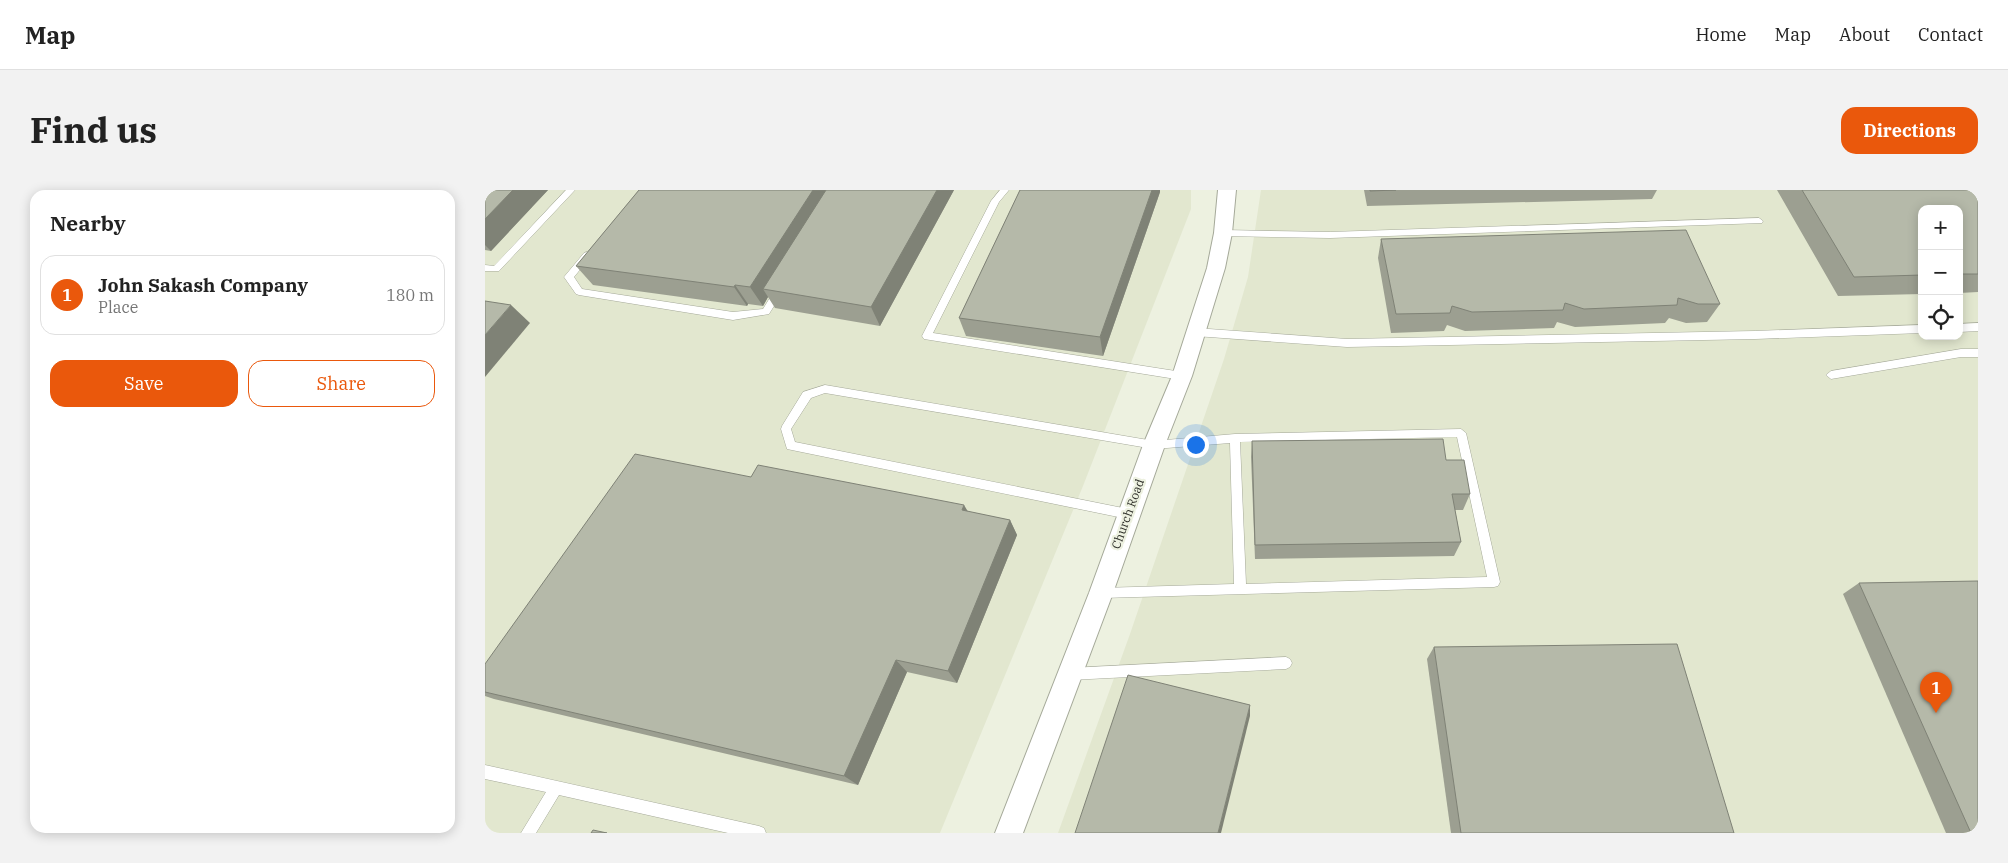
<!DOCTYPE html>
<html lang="en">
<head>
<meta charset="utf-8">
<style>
  body { margin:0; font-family:"IBM Plex Serif",serif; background:#f2f2f2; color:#222 }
  .controls { position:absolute; right:15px; top:15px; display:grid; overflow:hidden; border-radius:10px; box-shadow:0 2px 12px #0003 }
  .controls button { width:45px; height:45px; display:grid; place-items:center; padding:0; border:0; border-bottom:1px solid #e0e0e0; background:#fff; color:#222; font:25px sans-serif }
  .you { position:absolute; left:710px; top:254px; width:18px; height:18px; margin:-12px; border:4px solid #fff; border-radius:50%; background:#1a73e8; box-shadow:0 0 0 8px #1a73e833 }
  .badge { display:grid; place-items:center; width:32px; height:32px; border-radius:50%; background:#ea580c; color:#fff; font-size:16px; font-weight:700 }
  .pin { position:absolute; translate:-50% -41px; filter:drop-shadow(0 1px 2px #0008) }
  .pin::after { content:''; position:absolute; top:26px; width:18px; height:15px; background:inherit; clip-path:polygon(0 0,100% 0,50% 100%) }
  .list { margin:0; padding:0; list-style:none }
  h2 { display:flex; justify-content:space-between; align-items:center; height:65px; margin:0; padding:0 20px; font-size:21px }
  h2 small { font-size:16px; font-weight:400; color:#767676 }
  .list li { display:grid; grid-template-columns:32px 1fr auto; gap:15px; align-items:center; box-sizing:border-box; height:80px; margin:0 10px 10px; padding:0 10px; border:1px solid #e0e0e0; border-radius:15px }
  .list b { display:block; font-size:19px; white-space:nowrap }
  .list p { margin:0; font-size:16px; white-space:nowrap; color:#767676 }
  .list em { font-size:16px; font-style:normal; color:#767676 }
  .actions { display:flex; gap:10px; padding:15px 20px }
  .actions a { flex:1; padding:11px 0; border:1px solid #ea580c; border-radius:15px; text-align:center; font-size:18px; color:#ea580c }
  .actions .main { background:#ea580c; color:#fff }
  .icon { flex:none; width:28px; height:28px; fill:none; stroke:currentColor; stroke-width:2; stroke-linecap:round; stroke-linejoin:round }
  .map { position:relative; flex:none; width:1493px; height:643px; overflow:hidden; border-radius:15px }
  header { display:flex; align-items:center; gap:30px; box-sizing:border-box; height:70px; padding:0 25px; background:#fff; border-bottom:1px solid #e0e0e0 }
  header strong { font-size:24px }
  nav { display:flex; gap:28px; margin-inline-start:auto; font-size:18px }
  .intro { display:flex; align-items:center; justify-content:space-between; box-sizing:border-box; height:120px; padding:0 30px }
  h1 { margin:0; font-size:35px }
  .button { padding:12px 22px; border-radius:15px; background:#ea580c; color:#fff; font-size:18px; font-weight:700 }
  main { display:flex; gap:30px; padding:0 30px }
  aside { flex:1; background:#fff; border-radius:15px; box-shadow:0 2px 12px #0003 }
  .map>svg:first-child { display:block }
  .built { fill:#e2e7cf; fill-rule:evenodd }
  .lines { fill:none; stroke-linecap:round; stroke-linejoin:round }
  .lane-casing { stroke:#a5a999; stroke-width:1 }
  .street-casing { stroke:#a5a999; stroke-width:2 }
  .lane { fill:#fff; fill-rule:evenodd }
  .street { fill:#fff; fill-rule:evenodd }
  .wall { fill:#9c9f91 }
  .shaded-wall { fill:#7f8276 }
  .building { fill:#b5b9a9; stroke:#7f8276 }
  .labels { text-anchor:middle; stroke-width:4.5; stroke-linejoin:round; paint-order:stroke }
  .street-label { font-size:12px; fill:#2e2f29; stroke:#edf1e0 }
</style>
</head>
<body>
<header>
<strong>Map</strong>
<nav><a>Home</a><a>Map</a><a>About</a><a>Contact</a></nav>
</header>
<div class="intro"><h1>Find us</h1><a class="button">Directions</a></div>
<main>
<aside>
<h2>Nearby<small></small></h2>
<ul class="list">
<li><span class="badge">1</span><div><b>John Sakash Company</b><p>Place</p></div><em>180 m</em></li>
</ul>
<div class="actions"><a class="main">Save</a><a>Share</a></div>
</aside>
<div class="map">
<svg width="1493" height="643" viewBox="0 0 1493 643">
  <rect width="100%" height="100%" fill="#edf1e0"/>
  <g class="built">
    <path d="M0 0H706V19L598 296 455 643H0Z"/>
    <path d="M776 0H1493V643H573L645 444 739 169 763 87ZM1437 19H1474V146H1437Z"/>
  </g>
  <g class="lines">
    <g class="lane-casing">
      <g id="lane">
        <path d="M81 0H90L14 81H0V75L9 76Z"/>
        <path d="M515 0H524L514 12 448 143 697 182 702 186 701 189 697 190 439 149 437 146 506 11Z"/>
        <path d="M1274 28 1278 31 1277 33 845 48 738 46 734 43 738 40 845 42Z"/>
        <path d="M102 62 107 65 89 87 97 99 248 122 278 119 291 98 294 97 299 100 284 124 248 130 94 105 91 104 79 87 99 63Z"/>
        <path d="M1493 133V141L1474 142V134Z"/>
        <path d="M1437 135V143L1270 149 862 157 710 146 705 142 710 138 862 149 1270 141Z"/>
        <path d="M1476 159H1493V167H1476L1346 189 1341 185 1346 181Z"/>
        <path d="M340 195 669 251 750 244 976 239 981 243 1015 392 1013 396 1009 397 616 408 612 407 610 403 612 399 616 398 749 394 745 253 669 259 340 203 326 208 306 239 310 252 643 319 647 321 649 324 647 327 643 329 302 259 296 239 297 236 318 202ZM972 247 1002 387 761 394 755 252Z"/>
        <path d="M801 467 805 469 807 473 805 477 801 479 585 490 581 488 579 484 581 480 585 478Z"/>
        <path d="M0 575 274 636 279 638 281 643H243L74 605 51 643H36L61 602 0 589Z"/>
      </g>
    </g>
    <g class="street-casing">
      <path id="street" d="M733 0H751L747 43 740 78 707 186 680 255 628 403 538 643H510L604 403 658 255 687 186 722 78 729 43Z"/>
    </g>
    <use href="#lane" class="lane"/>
    <use href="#street" class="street"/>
  </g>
  <g class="wall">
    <path d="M0 0H63L6 61 0 60Z"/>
    <path d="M154 0H469L395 136 290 118 283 107 278 116 263 114 262 116 108 95 91 76Z"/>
    <path d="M535 0H675V2L618 166 481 146 474 128Z"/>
    <path d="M879 0H1172L1167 9 882 16Z"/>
    <path d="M1292 0H1493V102L1474 103V19H1437V104L1353 106Z"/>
    <path d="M896 49 1235 114 1222 132 1201 133 1184 128 1180 133 1090 137 1072 132 1069 138 980 141 962 135 959 141 906 143 893 68Z"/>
    <path d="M767 251 961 270 985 304 978 320H970L976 352 969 366 770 369 766 267Z"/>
    <path d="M266 287 483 322 525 330 532 345 472 493 422 482 373 595 9 509 0 506V502Z"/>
    <path d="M1374 393 1493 643H1461L1358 404Z"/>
    <path d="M949 457 1249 643H966L942 469Z"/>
  </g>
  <g class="shaded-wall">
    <path d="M28 0H63L6 61 0 55V29Z"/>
    <path d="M328 0H350L278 99 283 107 278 116 265 97Z"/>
    <path d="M452 0H469L395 136 386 117Z"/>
    <path d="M667 0H675V2L618 166 615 147Z"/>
    <path d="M250 95 263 114 262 116 249 97Z"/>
    <path d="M26 115 45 133 0 187V145Z"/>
    <path d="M479 315 488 330 477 320Z"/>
    <path d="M525 330 532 345 472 493 463 481Z"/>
    <path d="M411 470 422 482 373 595 359 586Z"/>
    <path d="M765 515V526L736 643H733Z"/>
  </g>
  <g class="building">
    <path d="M0 0H28L0 29Z"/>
    <path d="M154 0H328L265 97 250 95 249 97 91 76Z"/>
    <path d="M341 0H452L386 117 278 99Z"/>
    <path d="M535 0H667L615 147 474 128Z"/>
    <path d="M885 0H911L885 1Z"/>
    <path d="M1317 0H1493V84H1474V19H1437V85L1369 87Z"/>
    <path d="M1201 40 1235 114H1213L1193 108 1192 115 1099 119 1080 113 1078 120 987 122 967 116 965 123 911 124 896 49Z"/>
    <path d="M0 111 26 115 0 145Z"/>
    <path d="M958 249 961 270H979L985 304H967L976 352 770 355 767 251Z"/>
    <path d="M150 264 266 287 273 275 479 315 477 320 525 330 463 481 411 470 359 586 0 502V474Z"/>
    <path d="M1493 391V643H1486L1374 393Z"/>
    <path d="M1192 454 1249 643H976L949 457Z"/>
    <path d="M643 485 765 515 733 643H590Z"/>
    <path d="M108 640 122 643H106Z"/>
  </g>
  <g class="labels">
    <g class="street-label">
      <text transform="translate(643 324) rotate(-70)" y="4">Church Road</text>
    </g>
  </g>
</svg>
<div class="controls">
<button>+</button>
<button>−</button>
<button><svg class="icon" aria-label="locate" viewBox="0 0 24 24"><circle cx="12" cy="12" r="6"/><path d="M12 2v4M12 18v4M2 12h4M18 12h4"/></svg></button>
</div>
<div class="you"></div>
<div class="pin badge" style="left:1451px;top:523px">1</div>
</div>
</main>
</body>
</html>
